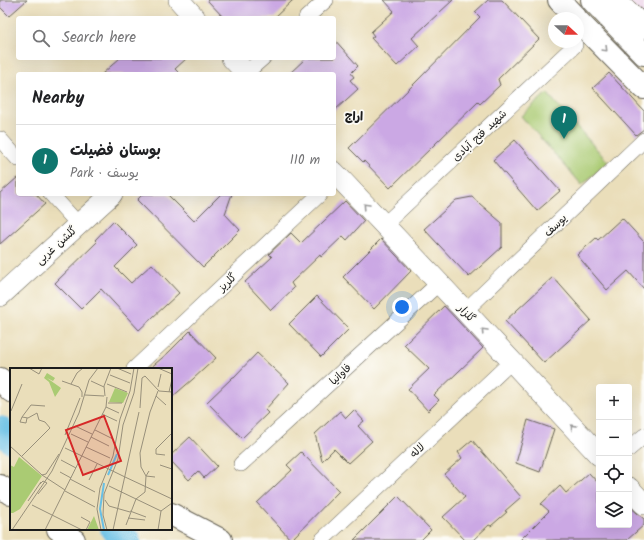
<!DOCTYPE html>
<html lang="en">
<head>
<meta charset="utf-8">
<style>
  body { margin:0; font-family:Kalam,"Playpen Sans Arabic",sans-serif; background:#f2f2f2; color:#202124 }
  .controls { position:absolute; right:12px; bottom:12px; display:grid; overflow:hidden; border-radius:4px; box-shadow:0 4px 16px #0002 }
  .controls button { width:36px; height:36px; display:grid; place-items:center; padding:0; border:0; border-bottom:1px solid #e0e0e0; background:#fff; color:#202124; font:20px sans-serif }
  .compass { position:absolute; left:548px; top:12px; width:36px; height:36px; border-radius:50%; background:#fff; box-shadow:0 4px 16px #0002; rotate:111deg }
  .you { position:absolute; left:402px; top:307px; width:14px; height:14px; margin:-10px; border:3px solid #fff; border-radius:50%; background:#1a73e8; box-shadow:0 0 0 6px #1a73e833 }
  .badge { display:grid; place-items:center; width:26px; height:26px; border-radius:50%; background:#0f766e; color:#fff; font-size:13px; font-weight:700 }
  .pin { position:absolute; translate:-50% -33px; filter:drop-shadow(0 1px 2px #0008) }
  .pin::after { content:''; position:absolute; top:21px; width:14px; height:12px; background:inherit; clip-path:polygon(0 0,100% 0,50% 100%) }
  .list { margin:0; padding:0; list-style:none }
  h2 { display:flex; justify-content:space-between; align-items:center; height:52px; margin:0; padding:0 16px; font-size:17px }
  h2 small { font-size:13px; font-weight:400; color:#757577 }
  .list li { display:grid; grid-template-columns:26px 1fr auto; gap:12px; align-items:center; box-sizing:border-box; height:72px; padding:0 16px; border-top:1px solid #e0e0e0 }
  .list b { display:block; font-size:15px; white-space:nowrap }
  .list p { margin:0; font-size:13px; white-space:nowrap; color:#757577 }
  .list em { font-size:13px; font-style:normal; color:#757577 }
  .icon { flex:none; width:22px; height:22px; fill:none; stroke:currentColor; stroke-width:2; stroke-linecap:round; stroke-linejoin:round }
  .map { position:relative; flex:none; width:644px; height:540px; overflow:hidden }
  .search { position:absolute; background:#fff; box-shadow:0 4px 16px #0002; left:16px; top:16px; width:320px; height:44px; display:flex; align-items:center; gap:10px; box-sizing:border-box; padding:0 14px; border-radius:4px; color:#757577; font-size:15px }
  .panel { position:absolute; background:#fff; box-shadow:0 4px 16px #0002; left:16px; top:72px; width:320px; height:124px; border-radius:4px }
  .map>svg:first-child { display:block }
  .built { fill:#ecd1ea }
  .green { fill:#aacb73; stroke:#637448 }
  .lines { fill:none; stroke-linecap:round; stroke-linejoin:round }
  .river { stroke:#68bfe5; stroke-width:26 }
  .building { fill:#cba8e4 }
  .minor-casing { stroke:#646053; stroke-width:16 }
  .secondary-casing { stroke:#646053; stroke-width:22 }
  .trunk-casing { stroke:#646053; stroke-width:24 }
  .minor { stroke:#fff; stroke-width:15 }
  .secondary { stroke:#fff; stroke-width:21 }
  .trunk { stroke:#fff; stroke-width:22 }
  .oneway { stroke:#999 }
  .labels { text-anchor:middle; stroke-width:3.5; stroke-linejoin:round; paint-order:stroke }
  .street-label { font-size:11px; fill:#1c1c1c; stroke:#fdfcf7 }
  .neighbourhood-label { font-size:12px; font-weight:bold; fill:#1c1c1c; stroke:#fdfcf7 }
  .inset-river { fill:none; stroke:#68bfe5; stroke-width:2 }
  .inset-road { fill:none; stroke:#98907b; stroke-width:1 }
  .view { fill:#d62828; fill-opacity:0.15; stroke:#d62828; stroke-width:2 }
  .inset-edge { fill:none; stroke:#1c1c1c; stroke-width:2 }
</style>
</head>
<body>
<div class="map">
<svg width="644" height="540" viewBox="0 0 644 540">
  <rect width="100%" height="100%" fill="#fdfcf7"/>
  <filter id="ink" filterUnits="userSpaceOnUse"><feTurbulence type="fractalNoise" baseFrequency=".025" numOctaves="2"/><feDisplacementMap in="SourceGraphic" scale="8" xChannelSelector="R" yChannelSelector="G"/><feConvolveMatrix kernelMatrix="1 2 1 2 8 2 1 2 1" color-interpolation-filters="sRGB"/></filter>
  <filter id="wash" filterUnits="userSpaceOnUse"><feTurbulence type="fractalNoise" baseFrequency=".012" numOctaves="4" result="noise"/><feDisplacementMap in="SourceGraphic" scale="16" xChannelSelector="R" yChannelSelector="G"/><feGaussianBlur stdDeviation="0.9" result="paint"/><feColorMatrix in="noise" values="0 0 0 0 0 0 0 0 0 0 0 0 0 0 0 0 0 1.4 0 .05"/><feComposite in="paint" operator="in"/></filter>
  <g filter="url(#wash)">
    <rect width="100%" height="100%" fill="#eadeba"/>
    <path class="built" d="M625 0H644V16Z"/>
    <path class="green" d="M547 93 608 162 582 185 521 116Z"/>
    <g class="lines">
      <g class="river">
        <path d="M0 429 11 440"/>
        <path d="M113 529 128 540"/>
      </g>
    </g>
    <g id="blocks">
      <g class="building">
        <path d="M0 0H27L9 16 0 7Z"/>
        <path d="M207 0H293L274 18H224Z"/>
        <path d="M384 0H453L412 38 419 46 397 66 371 38 374 36 371 32 394 11Z"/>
        <path d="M488 0H502L539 39 498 79 500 85 480 104 478 102 390 188 364 161 363 162 349 148 415 83 480 17 475 12Z"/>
        <path d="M334 39 358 66 351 73 354 77 350 80 358 89 334 111V74H289L306 58H334Z"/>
        <path d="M120 58H187L175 69 180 74H102Z"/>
        <path d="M609 73 644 111V129L636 135 593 88Z"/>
        <path d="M515 140 560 191 537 211 493 160Z"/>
        <path d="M18 177V194H36L45 204 0 244V193Z"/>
        <path d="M143 194H167L194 221 221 194H232L225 214 240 230 203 267 137 200Z"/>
        <path d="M472 197 502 223V247L469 277 424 229 456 200Z"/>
        <path d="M345 201 364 221 347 240 343 236 321 257 320 255 291 283 294 288 271 310 245 282 272 257 269 254 291 233 301 243Z"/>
        <path d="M622 218 644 242V289L628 271 607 290 577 255 596 238 598 240Z"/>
        <path d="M113 221 137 245 115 267 131 283 152 264 179 293 139 330 101 289 81 309 55 283 97 242 95 240Z"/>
        <path d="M381 239 411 271 374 309 343 277Z"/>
        <path d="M553 277 591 320 544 363 505 321Z"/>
        <path d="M317 296 349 329 321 357 289 324Z"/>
        <path d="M444 306 483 348 434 395 439 400 428 411 408 389 429 369 404 345Z"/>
        <path d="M190 331 216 358 193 379 171 398V369H149L168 353Z"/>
        <path d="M257 353 289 383 265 410 268 413 242 438 207 402 233 377H234Z"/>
        <path d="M354 410 364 421 358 426 372 441 348 463 334 449 322 461 315 434 340 411 346 418Z"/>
        <path d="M528 420 554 429 540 472 516 463Z"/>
        <path d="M190 437 217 466 204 478 198 471 189 480 171 461V455Z"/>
        <path d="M472 440 521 497 505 511 507 512 491 526 489 525 473 540H465L443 517 465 497 444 474 462 458 458 452Z"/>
        <path d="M301 452 339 491 291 540 257 503 292 470 287 465Z"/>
        <path d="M589 473 599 484V525H629V506L644 519V525L627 540H520L549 511 541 504 560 486 566 493Z"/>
        <path d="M398 496 431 530 421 540H354Z"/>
      </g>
    </g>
  </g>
  <g filter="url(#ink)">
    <use href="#blocks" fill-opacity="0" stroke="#646053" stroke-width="1"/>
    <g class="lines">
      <g class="minor-casing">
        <g id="minor">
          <path d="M306 18 326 0"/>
          <path d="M246 73 263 58"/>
          <path d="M0 139 18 159"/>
          <path d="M51 194 78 224"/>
          <path d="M384 225 575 45"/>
          <path d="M465 311 644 140"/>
          <path d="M134 369 320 194"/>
          <path d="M629 449 644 436"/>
          <path d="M241 464 439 283"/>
          <path d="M322 540 512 361"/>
        </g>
      </g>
      <g class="secondary-casing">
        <g id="secondary">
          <path d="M179 0 195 18"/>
          <path d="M232 58 247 74"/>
          <path d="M334 172 439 283 599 455"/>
          <path d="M0 296 112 194"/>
          <path d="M629 488 644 504"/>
        </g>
      </g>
      <g class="trunk-casing">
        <g id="trunk">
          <path d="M559 0 576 18"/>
          <path d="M592 0 644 54"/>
          <path d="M614 0 644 27"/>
          <path d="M578 21 644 88"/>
          <path d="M0 379 11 391"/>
          <path d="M0 486 11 494"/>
          <path d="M171 514 221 540"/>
          <path d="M58 529 74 540"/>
        </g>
      </g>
      <use href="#minor" class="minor"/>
      <use href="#secondary" class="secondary"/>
      <use href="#trunk" class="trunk"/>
    </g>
    <defs><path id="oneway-chevron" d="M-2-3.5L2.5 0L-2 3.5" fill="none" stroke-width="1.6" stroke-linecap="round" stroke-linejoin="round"/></defs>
    <g class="oneway">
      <use href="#oneway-chevron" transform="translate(605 49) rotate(45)"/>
      <use href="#oneway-chevron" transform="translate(366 206) rotate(-133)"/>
      <use href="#oneway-chevron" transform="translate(484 331) rotate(-133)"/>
      <use href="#oneway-chevron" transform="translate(573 427) rotate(-133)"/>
    </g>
  </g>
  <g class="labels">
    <g class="street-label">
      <text transform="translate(479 135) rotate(-43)" y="4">شهید فتح آبادی</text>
      <text transform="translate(555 225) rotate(-44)" y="4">یوسف</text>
      <text transform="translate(56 245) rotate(-42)" y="4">گلشن غربی</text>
      <text transform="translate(227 282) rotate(-43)" y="4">گلریز</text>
      <text transform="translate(467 313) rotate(47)" y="4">گلزار</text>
      <text transform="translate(340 374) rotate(-43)" y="4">فاوانیا</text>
      <text transform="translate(417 450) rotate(-43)" y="4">لاله</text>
    </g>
    <g class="neighbourhood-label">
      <text x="354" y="120">اراج</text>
    </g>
  </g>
  <g transform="translate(10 368)">
    <rect width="162" height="162" fill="#eadeba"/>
    <path d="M37 5 45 10 43 13 37 10 51 20 45 29 39 14 34 10ZM105 20 118 25 113 35 99 34ZM9 89 32 108 10 141 3 145H0V97L4 99ZM84 148 89 162H77Z" fill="#aacb73"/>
    <path class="inset-river" d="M98 107 107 86M94 162 90 141 94 115"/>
    <path class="inset-road" d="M19 0 29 6 32 0M107 0 121 6M148 0 162 6M100 7 120 15M132 10 135 8 149 23 162 24M52 13 69 19 72 24V29M81 13 94 19M61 16 67 5 73 0M97 16 117 24M148 19 151 6M159 24 162 11M75 27 94 28M95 28 94 18 101 0M146 28 156 37M98 35H112M96 39 109 45M130 40 132 10M1 43 12 16M92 46 107 53M12 49 21 37 35 38M65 58 82 66M85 62 103 71M61 66 78 74M55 67 70 30M81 69 99 78M0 78 32 107 55 122M76 79 100 90M55 80 72 88M155 87 146 86V81L162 65M12 88 40 60 35 54 29 52 27 45 18 50 12 49 10 54 16 55 17 50M72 88 115 109M51 92 66 100M150 97 162 101M139 103 136 108 145 109M50 104 61 110M32 107 36 106 49 86M115 109 162 131M60 111 85 124M79 112 87 96M99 118 151 143M55 123 85 139M28 126 37 115 33 113 30 116M95 132 99 138 120 144M18 133 31 114M22 137 72 162M120 143 136 149M71 149 80 154 76 162M118 150 135 152M116 157 126 131 135 124 136 108 131 99 130 85 140 44 148 23M2 162 42 103 69 45 79 12 88 0M35 162 96 39 97 29M91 162 87 141 90 120 103 88 110 51 120 23 124 0M97 162 93 147 94 126 108 91 113 57 124 25 128 0M103 162 129 44M148 162 151 143 162 135"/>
    <path class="view" d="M94 48 111 93 73 107 56 62Z"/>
    <rect width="162" height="162" class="inset-edge"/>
  </g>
</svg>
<div class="controls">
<button>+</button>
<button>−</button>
<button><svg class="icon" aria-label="locate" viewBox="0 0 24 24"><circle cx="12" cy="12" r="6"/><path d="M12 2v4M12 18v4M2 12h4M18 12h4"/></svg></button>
<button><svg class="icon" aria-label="layers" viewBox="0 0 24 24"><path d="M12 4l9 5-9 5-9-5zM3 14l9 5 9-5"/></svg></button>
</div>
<svg class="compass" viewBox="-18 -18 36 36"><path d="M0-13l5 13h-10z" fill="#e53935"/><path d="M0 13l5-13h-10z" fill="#757577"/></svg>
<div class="you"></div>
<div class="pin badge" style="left:564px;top:139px">1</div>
<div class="search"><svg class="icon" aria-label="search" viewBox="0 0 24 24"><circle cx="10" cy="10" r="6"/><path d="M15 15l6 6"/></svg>Search here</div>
<section class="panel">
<h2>Nearby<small></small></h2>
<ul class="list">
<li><span class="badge">1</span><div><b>بوستان فضیلت</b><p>Park · یوسف</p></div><em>110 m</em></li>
</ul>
</section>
</div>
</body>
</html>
